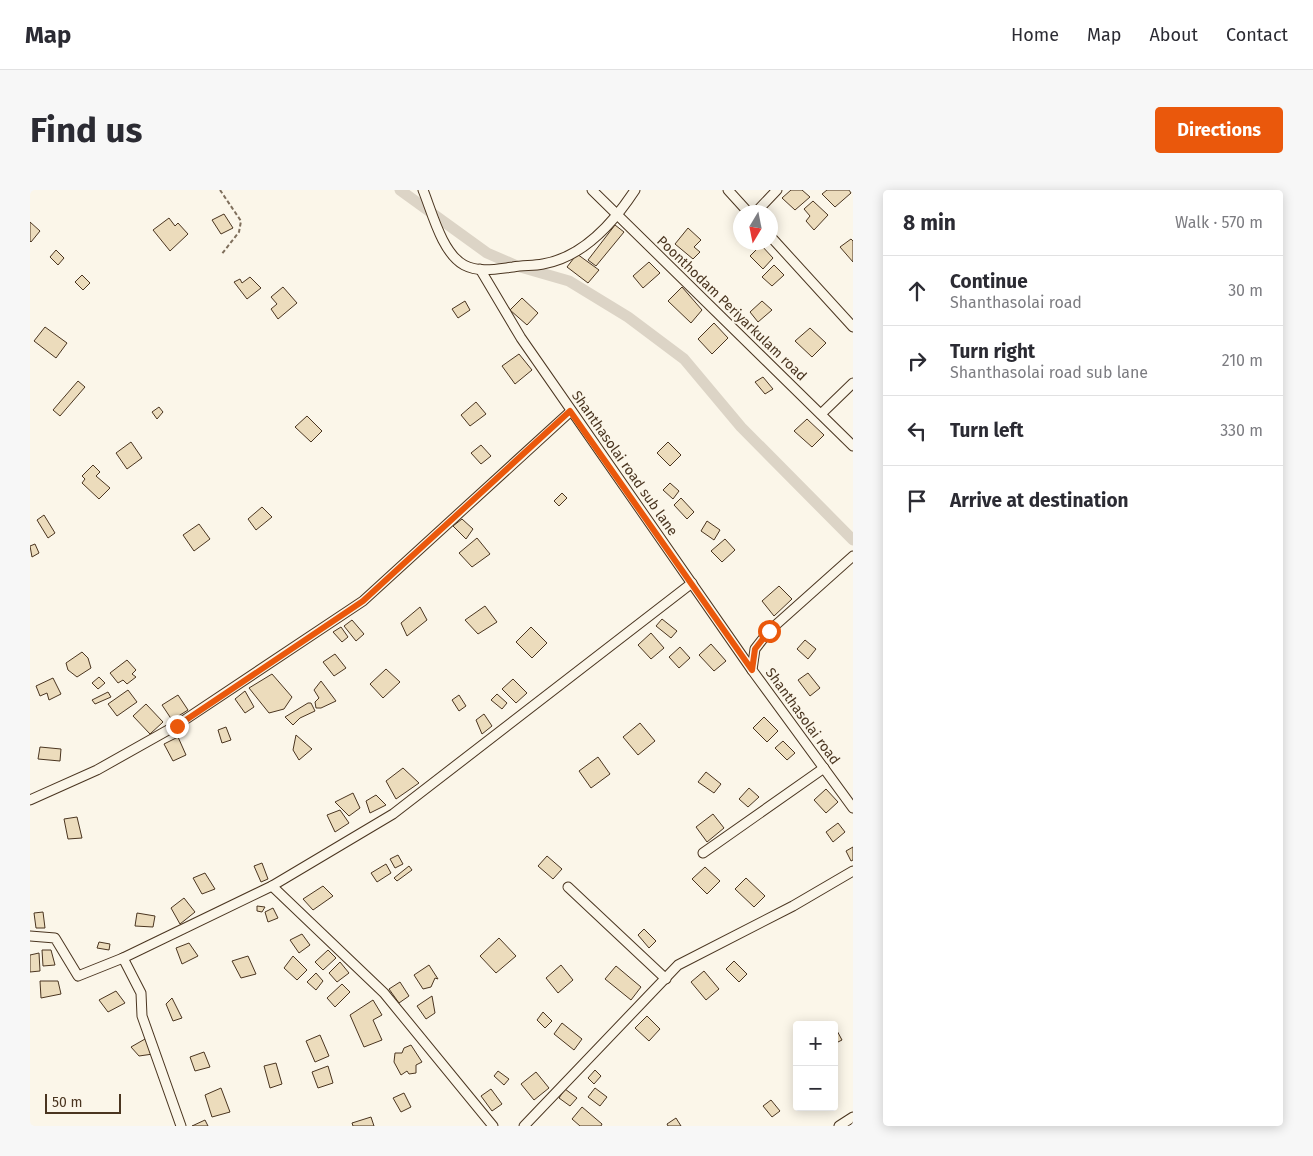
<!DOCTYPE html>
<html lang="en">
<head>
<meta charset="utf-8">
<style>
  body { margin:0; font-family:"Fira Sans",sans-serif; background:#f7f7f7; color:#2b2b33 }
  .controls { position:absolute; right:15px; bottom:15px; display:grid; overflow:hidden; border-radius:5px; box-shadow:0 2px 12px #0003 }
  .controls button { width:45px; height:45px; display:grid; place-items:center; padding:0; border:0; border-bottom:1px solid #e1e1e2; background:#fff; color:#2b2b33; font:25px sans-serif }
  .compass { position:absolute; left:703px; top:15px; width:45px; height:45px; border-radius:50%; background:#fff; box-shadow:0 2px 12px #0003; rotate:190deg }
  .scale { position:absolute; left:15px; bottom:12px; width:76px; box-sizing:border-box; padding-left:5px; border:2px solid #4a3520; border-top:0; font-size:14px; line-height:18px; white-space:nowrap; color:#4a3520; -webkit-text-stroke:4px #fbf6e9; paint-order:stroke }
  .stop { position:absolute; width:15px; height:15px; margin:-11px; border:4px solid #ea580c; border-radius:50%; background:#fff }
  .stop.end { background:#ea580c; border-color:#fff; box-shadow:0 1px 5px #0008 }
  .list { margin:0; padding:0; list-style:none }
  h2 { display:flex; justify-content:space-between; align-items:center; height:65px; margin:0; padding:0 20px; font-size:21px }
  h2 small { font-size:16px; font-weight:400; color:#7c7c81 }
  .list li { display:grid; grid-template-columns:32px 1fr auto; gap:15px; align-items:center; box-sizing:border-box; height:70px; padding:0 20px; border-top:1px solid #e1e1e2 }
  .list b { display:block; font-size:19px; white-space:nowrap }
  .list p { margin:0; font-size:16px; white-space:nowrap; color:#7c7c81 }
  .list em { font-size:16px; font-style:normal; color:#7c7c81 }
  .icon { flex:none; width:28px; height:28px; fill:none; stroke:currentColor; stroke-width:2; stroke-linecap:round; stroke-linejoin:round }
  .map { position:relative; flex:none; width:823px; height:936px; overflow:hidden; border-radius:5px }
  header { display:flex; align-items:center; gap:30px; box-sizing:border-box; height:70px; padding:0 25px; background:#fff; border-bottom:1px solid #e1e1e2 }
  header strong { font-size:24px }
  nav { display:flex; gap:28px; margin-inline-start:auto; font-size:18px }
  .intro { display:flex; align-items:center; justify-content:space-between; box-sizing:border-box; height:120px; padding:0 30px }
  h1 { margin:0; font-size:35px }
  .button { padding:12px 22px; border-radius:5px; background:#ea580c; color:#fff; font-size:18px; font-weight:700 }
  main { display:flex; gap:30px; padding:0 30px }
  aside { flex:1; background:#fff; border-radius:5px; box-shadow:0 2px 12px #0003 }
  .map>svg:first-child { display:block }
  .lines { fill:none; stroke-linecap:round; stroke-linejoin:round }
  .canal { stroke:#dcd4c6; stroke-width:11 }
  .building { fill:#ecdcbc; stroke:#4a3520 }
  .street-casing { stroke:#4a3520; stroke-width:11 }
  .path { stroke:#7f6f5c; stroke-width:2; stroke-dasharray:4 2.5; stroke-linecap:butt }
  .street { stroke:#fbf6e9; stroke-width:9 }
  .route { stroke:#ea580c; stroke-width:6 }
  .labels { text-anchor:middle; stroke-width:4; stroke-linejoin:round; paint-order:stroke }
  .street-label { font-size:14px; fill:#4a3520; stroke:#fbf6e9 }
</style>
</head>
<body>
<header>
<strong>Map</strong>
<nav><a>Home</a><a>Map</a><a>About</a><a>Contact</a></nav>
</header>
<div class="intro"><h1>Find us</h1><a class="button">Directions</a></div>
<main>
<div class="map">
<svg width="823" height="936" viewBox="0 0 823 936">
  <rect width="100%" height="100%" fill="#fbf6e9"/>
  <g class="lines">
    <path class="canal" d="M370 0 457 63 487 76 539 91 598 127 654 169 711 237 823 350"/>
  </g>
  <g class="building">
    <path d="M761 0H772L780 7 765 20 752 8Z"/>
    <path d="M797 0H819L821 3 805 17 792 4Z"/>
    <path d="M783 11 798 25 784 40 776 31 780 26 774 19Z"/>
    <path d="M194 24 203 38 191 44 182 30Z"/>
    <path d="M139 28 145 36 148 33 158 44 140 61 123 40Z"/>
    <path d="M0 32 10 41 1 52 0 51Z"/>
    <path d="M585 35 594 42 566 76 558 70Z"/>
    <path d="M658 38 671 50 664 57 670 62 663 69 645 54Z"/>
    <path d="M821 49 823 51V72L810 57Z"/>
    <path d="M731 55 743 68 733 79 720 66Z"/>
    <path d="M26 60 34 68 28 75 20 67Z"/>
    <path d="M547 64 569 80 558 93 537 77Z"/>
    <path d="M619 72 630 83 613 98 603 86Z"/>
    <path d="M744 75 754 85 742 96 732 87Z"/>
    <path d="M52 85 60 93 53 100 45 92Z"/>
    <path d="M220 87 231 98 217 109 204 92 210 89 212 93Z"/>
    <path d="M253 97 267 113 248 129 241 119 247 114 241 107Z"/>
    <path d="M652 97 672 120 661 133 638 111Z"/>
    <path d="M492 108 508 123 497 135 480 120Z"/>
    <path d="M435 111 440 120 428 128 422 119Z"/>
    <path d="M732 111 742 120 728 132 720 122Z"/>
    <path d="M684 133 698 148 682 164 668 149Z"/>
    <path d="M15 137 37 153 26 168 4 151Z"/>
    <path d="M780 138 796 153 782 167 765 151Z"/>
    <path d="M489 164 502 180 485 194 472 176Z"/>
    <path d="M733 187 743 199 735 204 725 192Z"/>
    <path d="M48 191 55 197 30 226 23 220Z"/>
    <path d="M446 212 456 224 440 236 431 225Z"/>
    <path d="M129 217 133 222 127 229 122 222Z"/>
    <path d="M277 226 292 241 281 252 265 237Z"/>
    <path d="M777 229 794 245 782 257 764 241Z"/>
    <path d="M101 252 112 268 97 279 86 263Z"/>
    <path d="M638 252 651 265 640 276 627 263Z"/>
    <path d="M451 255 461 266 451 274 441 263Z"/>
    <path d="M63 275 70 282 66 286 80 298 69 309 52 293 55 289 52 286Z"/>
    <path d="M640 293 649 301 643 309 633 300Z"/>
    <path d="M532 303 537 308 529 316 524 311Z"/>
    <path d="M651 308 664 322 657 329 644 315Z"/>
    <path d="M232 317 242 327 226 340 218 329Z"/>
    <path d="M14 325 25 343 18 348 7 330Z"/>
    <path d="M432 329 443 339 436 349 423 336Z"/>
    <path d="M677 331 690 340 684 350 671 341Z"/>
    <path d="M169 334 180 349 164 361 153 345Z"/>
    <path d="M447 348 460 364 442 377 429 363Z"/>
    <path d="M695 349 705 360 692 372 681 361Z"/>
    <path d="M5 354 9 363 2 367 0 356Z"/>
    <path d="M749 396 762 409 744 426 732 411Z"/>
    <path d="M455 416 467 432 448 444 435 430Z"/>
    <path d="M390 417 397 430 377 446 371 433Z"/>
    <path d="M632 429 647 441 641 448 626 436Z"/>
    <path d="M322 430 334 444 326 451 314 436Z"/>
    <path d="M311 437 318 447 312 452 303 442Z"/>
    <path d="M501 437 517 453 502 468 486 452Z"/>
    <path d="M621 443 634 458 621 469 608 455Z"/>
    <path d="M775 450 786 459 778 469 767 459Z"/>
    <path d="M681 454 696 471 684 481 669 465Z"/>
    <path d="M650 457 660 468 649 478 639 467Z"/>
    <path d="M52 462 58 468 61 478 47 487 38 480 36 473Z"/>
    <path d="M305 464 316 478 304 486 293 472Z"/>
    <path d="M97 470 106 480 102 484 106 487 97 494 93 490 88 493 80 483Z"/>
    <path d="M356 479 370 492 353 508 340 494Z"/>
    <path d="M778 483 790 498 780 506 768 490Z"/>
    <path d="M242 484 262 507 254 519 239 523 219 498Z"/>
    <path d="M69 487 75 493 68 499 62 493Z"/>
    <path d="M23 488 31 504 19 510 17 503 10 506 6 496Z"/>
    <path d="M483 489 497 503 486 513 472 499Z"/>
    <path d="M291 491 306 511 291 518H286L285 512 289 508 284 500Z"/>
    <path d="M98 500 107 512 87 526 78 514Z"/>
    <path d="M215 501 224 517 215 523 205 509Z"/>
    <path d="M78 502 81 507 65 514 62 510Z"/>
    <path d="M467 504 477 513 472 519 461 510Z"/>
    <path d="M148 505 158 520 142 530 132 515Z"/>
    <path d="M429 505 436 516 429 521 422 510Z"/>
    <path d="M278 513H281L285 521 270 528 263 535 255 527Z"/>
    <path d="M116 514 133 532 120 544 103 526Z"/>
    <path d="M454 524 462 536 452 544 446 530Z"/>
    <path d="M734 527 748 541 737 552 723 538Z"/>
    <path d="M610 533 625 551 608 565 593 547Z"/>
    <path d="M196 537 201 550 192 553 188 540Z"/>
    <path d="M266 545 282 559 269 570 263 560Z"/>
    <path d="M148 547 156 565 143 571 134 554Z"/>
    <path d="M753 551 765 563 757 570 745 558Z"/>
    <path d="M10 557 31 559 30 571 8 569Z"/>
    <path d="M568 567 580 584 561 598 549 581Z"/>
    <path d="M373 578 389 593 366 609 356 591Z"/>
    <path d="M676 582 691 594 684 603 668 592Z"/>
    <path d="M719 598 729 607 718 617 709 609Z"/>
    <path d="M796 599 808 612 796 623 784 610Z"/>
    <path d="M323 603 330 618 319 626 305 612Z"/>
    <path d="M346 605 356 615 340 623 336 611Z"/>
    <path d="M310 620 319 633 305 642 297 625Z"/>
    <path d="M683 624 694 638 677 652 666 637Z"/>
    <path d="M47 627 52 648 38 649 34 629Z"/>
    <path d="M808 633 815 642 803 652 796 642Z"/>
    <path d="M823 657V670L821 671 816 661Z"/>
    <path d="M368 665 373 674 365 678 360 669Z"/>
    <path d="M517 666 532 679 523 689 508 676Z"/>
    <path d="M232 673 238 689 231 692 224 676Z"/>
    <path d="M356 674 361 683 347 692 341 683Z"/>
    <path d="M379 676 382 680 367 691 364 688Z"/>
    <path d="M675 677 690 691 677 704 662 689Z"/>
    <path d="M175 683 185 699 172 704 163 688Z"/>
    <path d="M716 688 735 706 724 717 705 699Z"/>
    <path d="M293 696 303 706 283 720 273 709Z"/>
    <path d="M154 708 165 722 150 734 141 718Z"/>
    <path d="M227 716 235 717 232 722 227 721Z"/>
    <path d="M243 718 248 728 238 732 235 722Z"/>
    <path d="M13 722 15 738H6L4 723Z"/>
    <path d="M107 723 125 726 123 737 105 736Z"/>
    <path d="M614 739 626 751 619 758 608 745Z"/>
    <path d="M272 744 280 755 269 763 260 750Z"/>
    <path d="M469 748 486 766 466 783 450 766Z"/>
    <path d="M69 752 80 754 79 760 67 758Z"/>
    <path d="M159 753 168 766 152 774 146 758Z"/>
    <path d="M12 760H21L25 775 13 776Z"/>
    <path d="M298 760 306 768 293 780 285 772Z"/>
    <path d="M9 763 10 781 0 782V765Z"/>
    <path d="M218 766 226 784 211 788 202 771Z"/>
    <path d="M263 766 277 780 267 790 254 778Z"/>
    <path d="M704 771 717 784 709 792 696 779Z"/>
    <path d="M310 772 319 783 307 792 299 783Z"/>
    <path d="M399 775 408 789 405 788 401 797 393 799 384 785Z"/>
    <path d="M531 775 543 790 528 803 516 788Z"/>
    <path d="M586 776 611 797 601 810 575 789Z"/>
    <path d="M674 781 689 799 676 810 661 792Z"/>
    <path d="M286 783 293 791 286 800 277 792Z"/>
    <path d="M10 791H28L31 804 11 808Z"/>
    <path d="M370 792 379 806 369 813 359 799Z"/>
    <path d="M312 794 320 802 305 817 297 808Z"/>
    <path d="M86 801 95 813 78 822 69 810Z"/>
    <path d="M402 806 405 823 396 829 387 816Z"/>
    <path d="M142 808 152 828 143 831 136 814Z"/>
    <path d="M343 810 352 825 343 830 352 850 334 857 320 825Z"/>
    <path d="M513 822 522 831 515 838 507 830Z"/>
    <path d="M617 826 630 839 619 851 605 838Z"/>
    <path d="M532 833 552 849 544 860 524 844Z"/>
    <path d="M805 837 812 850 804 854V838Z"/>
    <path d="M290 845 299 866 285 872 276 851Z"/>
    <path d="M115 849 123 864 109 866 101 857Z"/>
    <path d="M381 855 392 872 386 875V883L379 884 377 881 371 885 364 872 365 863H372L374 858Z"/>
    <path d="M174 862 180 877 165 881 160 867Z"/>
    <path d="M246 873 252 894 240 898 234 876Z"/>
    <path d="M298 876 303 893 288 898 282 882Z"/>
    <path d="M565 880 571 886 564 894 558 888Z"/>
    <path d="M468 881 479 889 474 895 464 886Z"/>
    <path d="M506 882 519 898 504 910 491 894Z"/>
    <path d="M191 898 200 922 182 927 175 905Z"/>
    <path d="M565 898 577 907 570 916 558 907Z"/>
    <path d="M461 899 472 914 462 921 451 906Z"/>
    <path d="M535 899 547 908 540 916 529 908Z"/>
    <path d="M374 903 381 917 371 922 363 908Z"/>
    <path d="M741 910 750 921 742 927 733 916Z"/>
    <path d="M552 917 572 934 571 936H550L542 929Z"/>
    <path d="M341 927 344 936H323L322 933Z"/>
    <path d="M646 928 651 936H638L637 934Z"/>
    <path d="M175 930 178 936H162Z"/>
  </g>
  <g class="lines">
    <g class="street-casing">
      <g id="street">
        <path d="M393 0C402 22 412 63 434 75 449 83 467 79 483 77 493 75 503 76 513 74 554 67 584 32 605 0"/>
        <path d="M562 0 823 256"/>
        <path d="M698 0 718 22"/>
        <path d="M726 22 747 0"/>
        <path d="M741 47 823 137"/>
        <path d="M450 79 491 148 722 480"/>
        <path d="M791 224 823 193"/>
        <path d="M823 366 739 441 725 459 722 480 823 618"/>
        <path d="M0 610 67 580 147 535 333 411 541 221"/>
        <path d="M673 663 794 578"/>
        <path d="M242 696 354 803 463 936"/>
        <path d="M538 697 636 789"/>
        <path d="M0 746 25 748 48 786 93 768 242 696 363 624 662 393"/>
        <path d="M93 768 111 803 112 826 151 936"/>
        <path d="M494 936 648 775 763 716 823 681"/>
        <path d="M809 936 823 927"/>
      </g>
    </g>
    <path class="path" d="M190 0 211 31 209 42 191 65"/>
    <use href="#street" class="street"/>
  </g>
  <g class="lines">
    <path class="route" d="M147 536 333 411 540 221 722 480 725 459 739 441"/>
  </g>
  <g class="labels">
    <g class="street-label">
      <text transform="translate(702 118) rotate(44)" y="5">Poonthodam Periyarkulam road</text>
      <text transform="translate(595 273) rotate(55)" y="5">Shanthasolai road sub lane</text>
      <text transform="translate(773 526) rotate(54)" y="5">Shanthasolai road</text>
    </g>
  </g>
</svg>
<div class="controls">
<button>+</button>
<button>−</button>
</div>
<svg class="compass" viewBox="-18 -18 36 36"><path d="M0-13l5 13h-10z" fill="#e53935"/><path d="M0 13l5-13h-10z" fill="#7c7c81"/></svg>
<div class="scale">50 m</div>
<div class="stop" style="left:739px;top:441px"></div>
<div class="stop end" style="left:147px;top:536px"></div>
</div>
<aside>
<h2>8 min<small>Walk · 570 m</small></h2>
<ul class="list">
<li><svg class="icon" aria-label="ahead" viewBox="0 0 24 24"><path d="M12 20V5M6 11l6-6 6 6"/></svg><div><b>Continue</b><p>Shanthasolai road</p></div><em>30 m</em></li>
<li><svg class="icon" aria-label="right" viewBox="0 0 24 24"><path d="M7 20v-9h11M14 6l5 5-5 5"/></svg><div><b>Turn right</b><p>Shanthasolai road sub lane</p></div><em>210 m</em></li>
<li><svg class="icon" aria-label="left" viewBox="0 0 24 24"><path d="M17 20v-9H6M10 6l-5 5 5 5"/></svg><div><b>Turn left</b></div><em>330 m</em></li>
<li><svg class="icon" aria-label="arrive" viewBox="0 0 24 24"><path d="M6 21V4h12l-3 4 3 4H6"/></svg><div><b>Arrive at destination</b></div></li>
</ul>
</aside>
</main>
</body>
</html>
